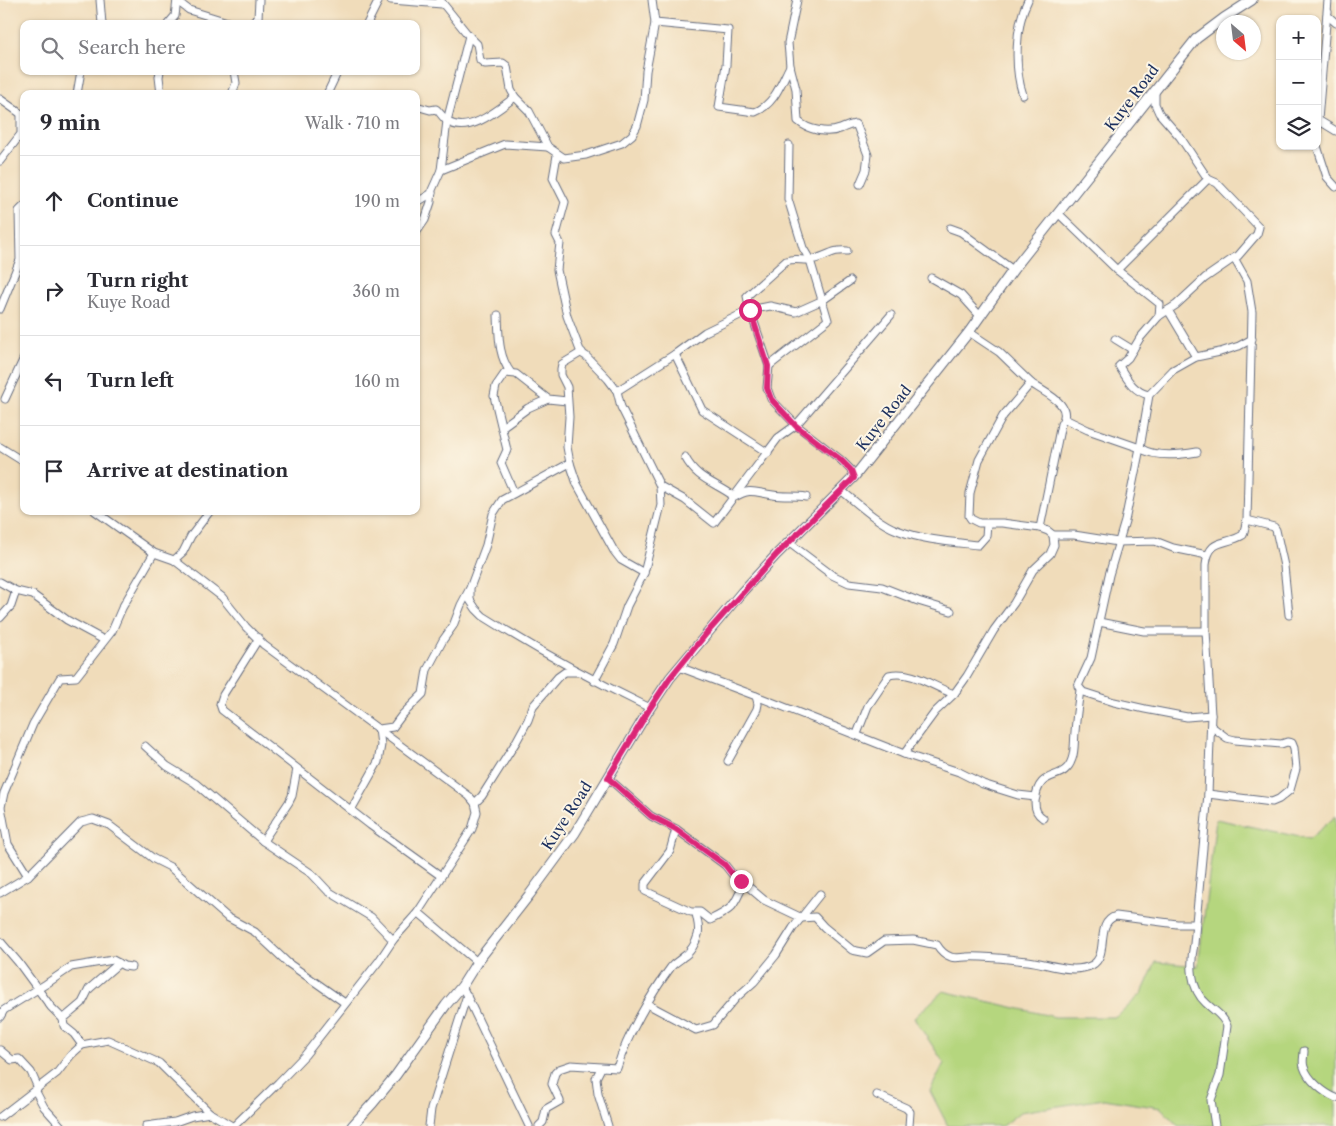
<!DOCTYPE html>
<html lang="en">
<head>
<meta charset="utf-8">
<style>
  body { margin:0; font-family:"Libre Caslon Text",serif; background:#f7f7f7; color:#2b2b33 }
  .controls { position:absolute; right:15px; top:15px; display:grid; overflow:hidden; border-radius:10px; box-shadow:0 1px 4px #0004 }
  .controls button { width:45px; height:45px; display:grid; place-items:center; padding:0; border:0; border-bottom:1px solid #e1e1e2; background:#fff; color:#2b2b33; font:25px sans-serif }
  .compass { position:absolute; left:1216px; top:15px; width:45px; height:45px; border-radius:50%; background:#fff; box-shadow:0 1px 4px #0004; rotate:152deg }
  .stop { position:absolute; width:15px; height:15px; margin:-11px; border:4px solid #db2777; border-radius:50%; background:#fff }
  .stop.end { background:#db2777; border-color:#fff; box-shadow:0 1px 5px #0008 }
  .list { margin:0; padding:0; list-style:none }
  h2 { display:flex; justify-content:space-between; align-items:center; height:65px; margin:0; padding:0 20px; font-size:21px }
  h2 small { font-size:16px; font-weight:400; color:#7c7c81 }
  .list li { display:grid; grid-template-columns:32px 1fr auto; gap:15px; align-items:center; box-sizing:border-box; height:90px; padding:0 20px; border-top:1px solid #e1e1e2 }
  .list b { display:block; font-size:19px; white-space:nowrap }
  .list p { margin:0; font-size:16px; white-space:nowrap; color:#7c7c81 }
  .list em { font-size:16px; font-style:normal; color:#7c7c81 }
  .icon { flex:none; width:28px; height:28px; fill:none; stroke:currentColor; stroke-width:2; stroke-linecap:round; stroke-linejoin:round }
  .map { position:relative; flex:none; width:1336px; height:1126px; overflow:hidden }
  .search { position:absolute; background:#fff; box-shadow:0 1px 4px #0004; left:20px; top:20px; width:400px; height:55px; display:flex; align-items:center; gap:12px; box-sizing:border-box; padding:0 18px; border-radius:10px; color:#7c7c81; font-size:19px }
  .panel { position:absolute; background:#fff; box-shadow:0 1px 4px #0004; left:20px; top:90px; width:400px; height:425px; border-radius:10px }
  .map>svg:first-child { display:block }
  .green { fill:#b5d67e; stroke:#68826e }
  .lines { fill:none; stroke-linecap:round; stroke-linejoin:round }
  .minor-casing { stroke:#666c7e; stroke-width:9 }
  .tertiary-casing { stroke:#666c7e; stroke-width:11 }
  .minor { stroke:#fff; stroke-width:7 }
  .tertiary { stroke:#fff; stroke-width:9 }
  .route { stroke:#db2777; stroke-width:6 }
  .labels { text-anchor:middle; stroke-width:4; stroke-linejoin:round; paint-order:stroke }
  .street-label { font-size:15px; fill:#1b2f5e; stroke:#fcf5e5 }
</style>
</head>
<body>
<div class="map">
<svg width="1336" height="1126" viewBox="0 0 1336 1126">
  <rect width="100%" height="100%" fill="#fcf5e5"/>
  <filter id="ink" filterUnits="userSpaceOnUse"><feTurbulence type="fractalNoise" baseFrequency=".02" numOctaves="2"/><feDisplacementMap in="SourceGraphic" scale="10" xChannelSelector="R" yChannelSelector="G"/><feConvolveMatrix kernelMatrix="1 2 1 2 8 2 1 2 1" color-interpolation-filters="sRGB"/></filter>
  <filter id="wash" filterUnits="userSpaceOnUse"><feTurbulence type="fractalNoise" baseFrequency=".0096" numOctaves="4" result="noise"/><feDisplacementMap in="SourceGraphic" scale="20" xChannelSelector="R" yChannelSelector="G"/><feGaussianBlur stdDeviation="1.12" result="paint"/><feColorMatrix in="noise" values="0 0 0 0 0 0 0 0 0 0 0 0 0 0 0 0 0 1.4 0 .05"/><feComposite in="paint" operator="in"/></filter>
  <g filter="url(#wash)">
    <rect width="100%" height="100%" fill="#f0dcba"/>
    <path class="green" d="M1336 816V1126H1178L1161 1108 1104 1099 1020 1112 1002 1126H948L930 1091 944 1063 914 1018 943 991 1055 1017H1117L1142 993 1156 962 1198 966 1216 819 1309 839Z"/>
  </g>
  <g filter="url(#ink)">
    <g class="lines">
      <g class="minor-casing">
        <g id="minor">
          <path d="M100 0 102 24"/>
          <path d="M391 0 442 4"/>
          <path d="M440 0 469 36 477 44 480 60 485 64 503 63 507 66 511 90 515 97 529 111 548 147 564 158 586 155 622 143 632 135 637 126 644 100 646 71 655 23 652 0"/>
          <path d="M797 0 788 43 790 66 796 89 798 121C808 130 827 134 840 129 845 127 849 125 855 124L857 126 868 155 866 170 860 184"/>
          <path d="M1328 0 1318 120 1336 131"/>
          <path d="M177 1 189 10 234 24"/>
          <path d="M1328 12 1327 15 1336 23"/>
          <path d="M655 23 728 30 726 65 719 107 755 112C775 104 781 83 790 66"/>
          <path d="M168 24 175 16 177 0"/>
          <path d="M251 24 258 18 259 0"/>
          <path d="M367 24 379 0"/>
          <path d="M160 71 159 77 161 94"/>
          <path d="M1155 93V104L1159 113 1180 137 1208 179 1217 183 1259 227 1257 234 1238 256 1234 258 1247 281 1252 312 1247 520 1243 535C1225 546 1209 537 1206 565V631L1211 715 1208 794 1194 944C1190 963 1190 989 1206 1003 1214 1011 1223 1015 1227 1026L1220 1075 1211 1100 1215 1126"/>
          <path d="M77 94 81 71"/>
          <path d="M232 94 236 83 234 71"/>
          <path d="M327 94 338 71"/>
          <path d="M1023 95C1014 69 1015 25 1028 0"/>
          <path d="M0 99 24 116"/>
          <path d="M416 106 430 110 436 109C440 112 443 118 447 121 468 136 499 109 515 97"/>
          <path d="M1317 135 1318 120"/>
          <path d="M1317 146 1327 177 1336 187"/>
          <path d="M557 155 553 178 565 202 556 235 560 243 557 270 567 316 581 353 586 356 608 379 617 391 621 407 628 421 660 486 661 505 644 573 627 606 614 644 594 681"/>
          <path d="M0 161 21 134V115"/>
          <path d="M441 170 505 144 548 147"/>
          <path d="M416 203 432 193"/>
          <path d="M1059 214 1117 270 1160 304 1159 316"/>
          <path d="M950 228 961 232 1013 270"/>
          <path d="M416 233 425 220 431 202 432 190 441 170 447 121 469 36"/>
          <path d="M847 251C834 249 827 256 815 259 805 262 796 257 786 261L747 296 750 310 769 366 767 388 771 399 796 425 841 460 851 470 854 477"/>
          <path d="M1117 270 1208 179"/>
          <path d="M931 278 961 295 980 316"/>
          <path d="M0 309 20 260 19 211 24 206"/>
          <path d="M1168 310 1196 357"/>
          <path d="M498 315C499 336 498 356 511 373"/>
          <path d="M969 332 999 352 1031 383 1003 416 979 460 970 493 969 516 971 519 979 523H1002L1040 528 1048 531 1053 535H1074L1118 542 1155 541 1173 548 1207 555"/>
          <path d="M1115 339 1133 350"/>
          <path d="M582 352 562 364 561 369V375L567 387 569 417 567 447 570 463 577 484 614 551 621 560 644 573"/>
          <path d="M675 354 702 410 768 453"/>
          <path d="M769 366 828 320 810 260 803 248 788 199 789 145"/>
          <path d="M1031 383C1044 393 1075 404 1061 424L1040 528"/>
          <path d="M617 391 675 354 705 332 750 310 770 306 796 312 823 300 850 281"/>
          <path d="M1149 395C1134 392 1127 379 1119 366L1128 358 1140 338 1159 316 1176 305 1205 278 1234 258"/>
          <path d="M5 399 24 358"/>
          <path d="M1065 419 1088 430 1140 448C1155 458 1180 455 1197 452"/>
          <path d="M502 427 528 408 548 399"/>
          <path d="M0 447 24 462"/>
          <path d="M685 457C697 480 715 482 735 497 751 487 756 493 773 495 784 497 795 495 806 497"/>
          <path d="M570 463 502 500 493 514 486 545 470 588V600L476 609 483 616C537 650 592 680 650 708"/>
          <path d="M660 486 685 500 714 523 778 438 796 425 891 315"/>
          <path d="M842 491C857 503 878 523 897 530 922 540 951 542 978 545L986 536 987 524"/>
          <path d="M514 493 501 463 507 450 494 396 496 386 505 373 516 374 548 399 567 401"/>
          <path d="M95 511 154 553 174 560 222 597 246 627 264 645 469 796 475 803 477 812 472 829 418 912 393 940 379 961 305 1055 278 1083 234 1126"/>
          <path d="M1247 520 1274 527 1276 530 1284 566 1289 615"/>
          <path d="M788 542 832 575 849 583 882 587 918 601 951 611"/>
          <path d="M174 560 183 552 191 536 210 511"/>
          <path d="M0 582 16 591 33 595 67 620 104 640"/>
          <path d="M0 618 11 606 16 591"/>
          <path d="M1099 622 1144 631H1206"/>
          <path d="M259 638 223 695 220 704 222 710 370 825 441 876"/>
          <path d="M679 667 756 696 758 704 757 709 728 761"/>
          <path d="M756 696 904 754 959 772 983 784 1018 795 1036 797"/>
          <path d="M1211 715 1187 717 1145 709 1114 702 1083 692 1078 686 1091 658 1109 575 1125 521 1140 448 1149 395 1173 370 1196 357 1220 352 1239 346 1252 339"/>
          <path d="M857 734 868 706 889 675C913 670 933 687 954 694"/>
          <path d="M145 746 167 766 195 783 263 841 312 874 328 891 371 917 393 940"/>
          <path d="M904 754 935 712 954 694 967 676 994 630 1014 603 1033 570 1050 554 1054 545 1053 535"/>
          <path d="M608 778 651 816 676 829 725 865 736 879 744 883 764 900 802 918 815 917 824 927 852 950 867 953 884 941 913 940 937 945C940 950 945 955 951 957 955 959 962 957 966 957 988 956 1006 959 1028 961 1047 963 1073 975 1092 965 1110 955 1094 923 1116 916L1177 924H1195"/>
          <path d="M1208 794 1272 802 1279 799 1290 790 1296 769 1294 748 1292 743 1287 742 1281 744 1235 740 1227 738 1211 726"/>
          <path d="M475 803 482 796 516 742 528 720 533 706 558 677 565 672H578"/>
          <path d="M351 810 378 762 381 745 379 729 393 727 402 715 423 694 427 670 443 640 453 626 461 605 469 590"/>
          <path d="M1043 818C1037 814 1035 810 1035 802 1038 766 1064 784 1072 759 1075 751 1074 741 1075 732 1076 718 1078 704 1080 690"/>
          <path d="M676 829 670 851 645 884V891L691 912H700L710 920C733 909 734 907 744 883"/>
          <path d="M263 841 289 802 292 796 297 769"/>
          <path d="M28 876 8 844 1 807 4 793 33 724 60 678 76 677 112 631 122 608 154 553"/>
          <path d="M0 893 28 876 81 822 93 819 109 825 154 859 170 867 227 917 255 932 288 963 345 1003"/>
          <path d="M418 912 477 962"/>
          <path d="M0 941 18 962 51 1007 63 1019 64 1026 74 1034 82 1045 108 1040 159 1063 210 1113 232 1126"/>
          <path d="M462 986 529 1126"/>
          <path d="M647 1004 696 1030 713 1025 736 998 754 982 776 955 793 928 820 894"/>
          <path d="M0 1017 4 1010 46 984 71 967 113 960 124 966 131 967"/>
          <path d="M63 1019 82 1003 89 989 119 963"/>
          <path d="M0 1050 12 1060 19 1059 31 1072 38 1088"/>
          <path d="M1304 1051C1304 1056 1302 1062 1304 1067 1308 1080 1324 1093 1336 1098"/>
          <path d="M601 1068 596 1078 598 1094 608 1126"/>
          <path d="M35 1090 44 1107 61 1126"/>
          <path d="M877 1095 906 1108 910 1112 909 1126"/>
          <path d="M0 1117 57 1073 71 1055 82 1045"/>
          <path d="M146 1126 175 1122 192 1116 210 1113"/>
          <path d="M429 1126 431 1109 467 995"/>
          <path d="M539 1126 543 1122 546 1109 560 1101 552 1084 555 1073 559 1069 571 1065 617 1068C627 1035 651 994 671 967 675 962 679 961 683 957 690 953 696 943 698 935 700 928 697 920 696 913"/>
        </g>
      </g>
      <g class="tertiary-casing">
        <path id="tertiary" d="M352 1126 373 1103 396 1075 446 1005 462 986 477 962 530 894 575 833 650 708 670 678 742 592 777 554 854 477 969 332 1013 270 1196 39 1224 18 1252 0"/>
      </g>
      <use href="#minor" class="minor"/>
      <use href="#tertiary" class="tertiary"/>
    </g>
  </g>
  <g class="lines" filter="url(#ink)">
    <path class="route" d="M741 881 736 879 725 865 676 829 651 816 608 778 650 708 670 678 705 635 777 554 854 478 851 470 841 460 796 426 771 399 767 388 768 366 750 310"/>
  </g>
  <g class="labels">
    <g class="street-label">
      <text transform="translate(1132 98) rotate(-53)" y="5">Kuye Road</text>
      <text transform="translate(884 418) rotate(-52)" y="5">Kuye Road</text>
      <text transform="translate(567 816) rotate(-57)" y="5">Kuye Road</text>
    </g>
  </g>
</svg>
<div class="controls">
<button>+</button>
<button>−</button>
<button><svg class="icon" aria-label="layers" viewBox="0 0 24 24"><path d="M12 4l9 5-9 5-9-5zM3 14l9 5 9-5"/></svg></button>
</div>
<svg class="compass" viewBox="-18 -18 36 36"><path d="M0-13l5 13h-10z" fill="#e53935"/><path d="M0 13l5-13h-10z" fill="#7c7c81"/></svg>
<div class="stop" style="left:750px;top:310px"></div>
<div class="stop end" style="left:741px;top:881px"></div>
<div class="search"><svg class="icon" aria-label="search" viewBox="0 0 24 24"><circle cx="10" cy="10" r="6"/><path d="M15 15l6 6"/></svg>Search here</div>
<section class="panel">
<h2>9 min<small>Walk · 710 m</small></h2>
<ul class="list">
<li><svg class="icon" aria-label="ahead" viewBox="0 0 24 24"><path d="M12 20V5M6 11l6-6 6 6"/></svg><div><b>Continue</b></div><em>190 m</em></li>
<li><svg class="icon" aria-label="right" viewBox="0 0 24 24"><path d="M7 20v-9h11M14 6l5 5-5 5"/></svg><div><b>Turn right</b><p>Kuye Road</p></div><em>360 m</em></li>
<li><svg class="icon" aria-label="left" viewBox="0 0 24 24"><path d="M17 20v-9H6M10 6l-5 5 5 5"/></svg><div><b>Turn left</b></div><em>160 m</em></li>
<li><svg class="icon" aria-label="arrive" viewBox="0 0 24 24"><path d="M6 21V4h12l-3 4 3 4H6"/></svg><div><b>Arrive at destination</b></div></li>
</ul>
</section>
</div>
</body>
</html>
